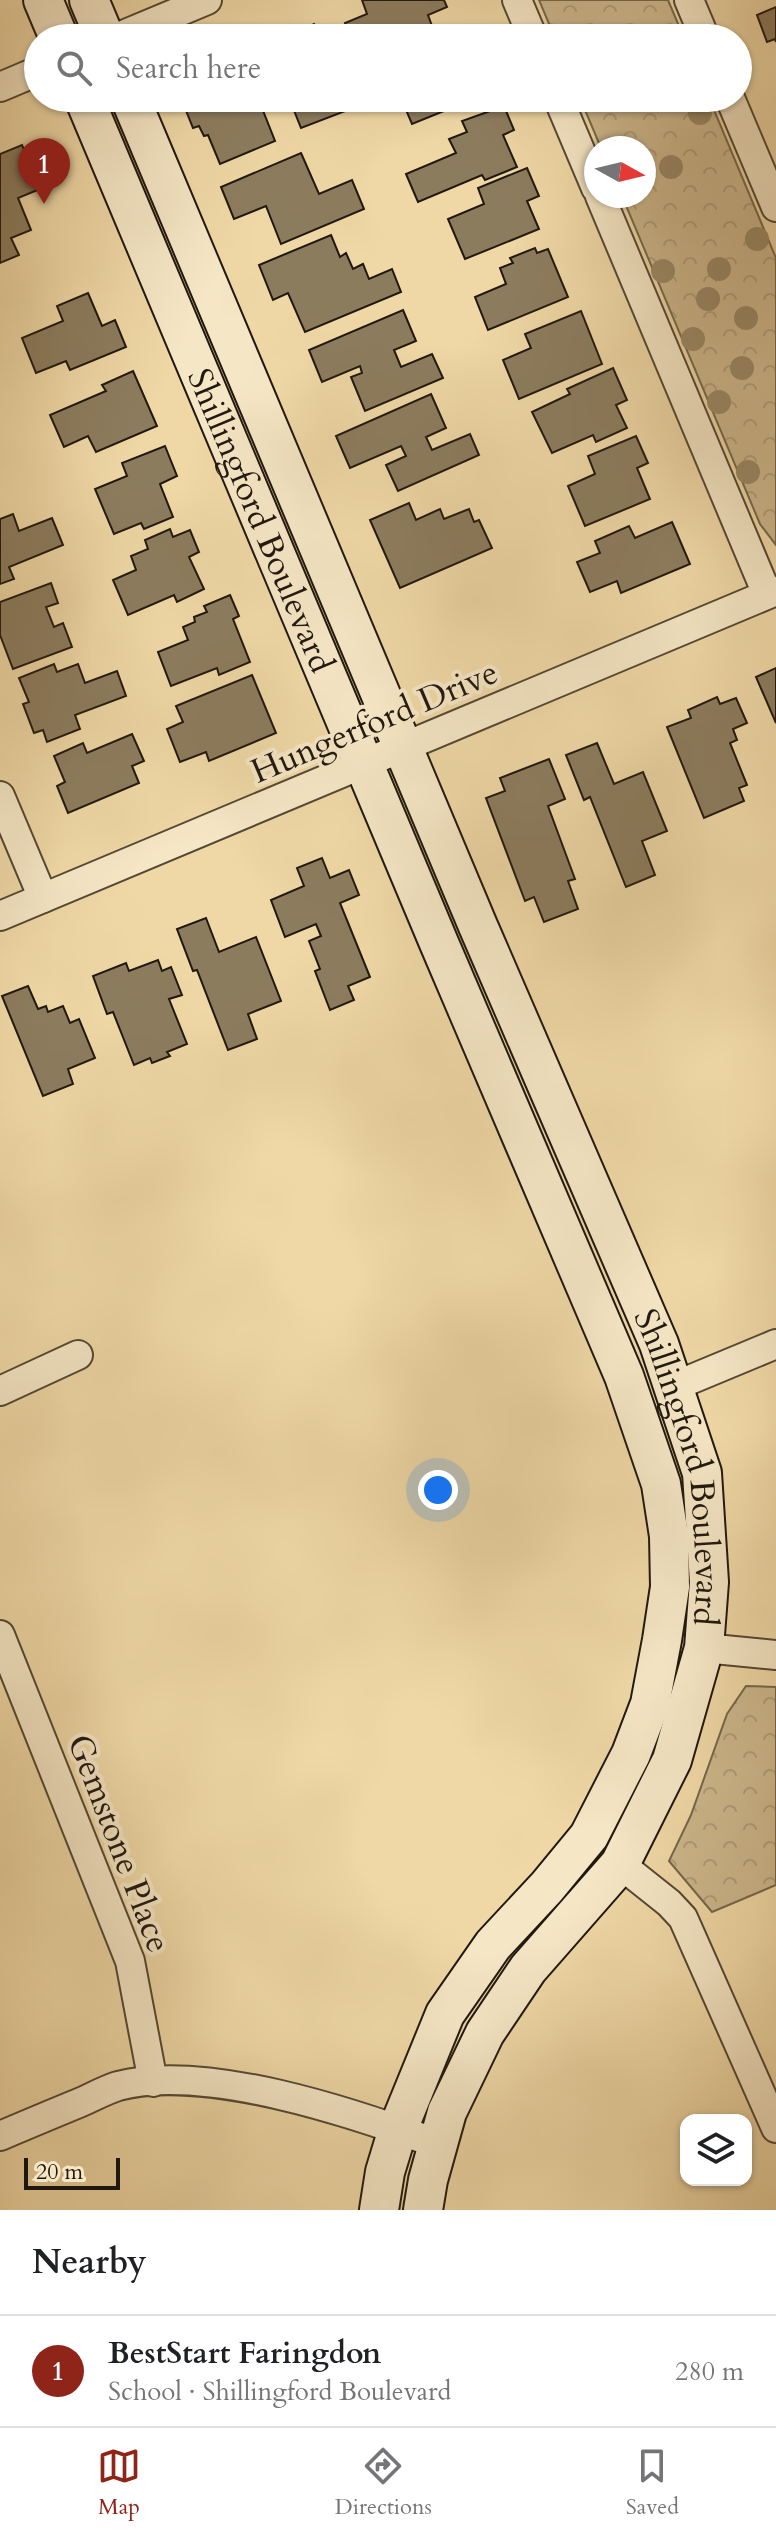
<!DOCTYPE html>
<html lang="en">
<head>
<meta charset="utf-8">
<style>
  body { margin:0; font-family:Cardo,serif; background:#f6f6f6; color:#202124 }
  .controls { position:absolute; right:24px; bottom:24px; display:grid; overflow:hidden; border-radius:16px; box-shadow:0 2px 6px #0004 }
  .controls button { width:72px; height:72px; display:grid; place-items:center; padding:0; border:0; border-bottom:2px solid #e0e0e0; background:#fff; color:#202124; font:40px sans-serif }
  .compass { position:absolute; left:584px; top:136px; width:72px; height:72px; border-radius:50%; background:#fff; box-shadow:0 2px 6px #0004; rotate:98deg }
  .scale { position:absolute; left:24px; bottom:20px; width:96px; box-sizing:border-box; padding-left:8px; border:4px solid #20180f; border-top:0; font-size:22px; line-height:28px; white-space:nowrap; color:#20180f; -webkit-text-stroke:6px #f5e6c5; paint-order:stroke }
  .you { position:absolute; left:438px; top:1490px; width:28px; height:28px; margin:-20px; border:6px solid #fff; border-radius:50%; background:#1a73e8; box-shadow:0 0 0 12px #1a73e833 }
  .badge { display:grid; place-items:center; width:52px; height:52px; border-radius:50%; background:#8f2418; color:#fff; font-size:26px; font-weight:700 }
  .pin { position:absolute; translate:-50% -66px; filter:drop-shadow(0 2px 4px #0008) }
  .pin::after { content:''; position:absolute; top:42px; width:28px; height:24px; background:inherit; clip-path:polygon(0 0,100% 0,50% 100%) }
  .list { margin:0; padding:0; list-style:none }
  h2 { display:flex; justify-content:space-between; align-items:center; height:104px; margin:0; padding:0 32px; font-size:34px }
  h2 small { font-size:26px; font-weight:400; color:#757577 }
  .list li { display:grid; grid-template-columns:52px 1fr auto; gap:24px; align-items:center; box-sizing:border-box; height:112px; padding:0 32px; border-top:2px solid #e0e0e0 }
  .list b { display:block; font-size:30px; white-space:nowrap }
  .list p { margin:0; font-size:26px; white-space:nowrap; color:#757577 }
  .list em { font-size:26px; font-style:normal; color:#757577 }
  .icon { flex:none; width:44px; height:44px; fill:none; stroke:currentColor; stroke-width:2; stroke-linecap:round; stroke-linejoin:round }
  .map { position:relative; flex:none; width:776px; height:2210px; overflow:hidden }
  .search { position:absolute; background:#fff; box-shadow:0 2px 6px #0004; left:24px; right:24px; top:24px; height:88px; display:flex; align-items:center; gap:20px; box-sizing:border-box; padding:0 28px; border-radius:44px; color:#757577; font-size:30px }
  .sheet { height:216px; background:#fff }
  nav { display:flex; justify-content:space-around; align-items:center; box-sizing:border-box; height:112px; border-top:2px solid #e0e0e0; background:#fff; font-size:22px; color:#757577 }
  nav a { display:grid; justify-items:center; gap:4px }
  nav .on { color:#8f2418 }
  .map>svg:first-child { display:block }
  .park { fill:url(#park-crowns); stroke:#76684e; stroke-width:2 }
  .building { fill:#8c7c5e; stroke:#20180f; stroke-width:2 }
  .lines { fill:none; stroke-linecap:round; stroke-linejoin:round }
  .street-casing { stroke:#544835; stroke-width:32 }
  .secondary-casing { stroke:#20180f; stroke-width:42 }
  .street { stroke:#f5e6c5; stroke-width:28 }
  .secondary { stroke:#f5e6c5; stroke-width:38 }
  .tree { fill:#9a8967 }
  .labels { text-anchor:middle; stroke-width:8; stroke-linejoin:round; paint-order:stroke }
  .street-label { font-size:34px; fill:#20180f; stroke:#f5e6c5 }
</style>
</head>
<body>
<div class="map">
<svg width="776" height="2210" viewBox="0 0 776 2210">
  <defs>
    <pattern id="park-crowns" width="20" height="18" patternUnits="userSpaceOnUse" patternTransform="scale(2)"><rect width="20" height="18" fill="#ccb78c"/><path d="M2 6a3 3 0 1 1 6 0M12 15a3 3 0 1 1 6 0" fill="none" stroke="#af9d78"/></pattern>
  </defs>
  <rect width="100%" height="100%" fill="#efd8a6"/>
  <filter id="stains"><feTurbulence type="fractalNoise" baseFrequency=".0025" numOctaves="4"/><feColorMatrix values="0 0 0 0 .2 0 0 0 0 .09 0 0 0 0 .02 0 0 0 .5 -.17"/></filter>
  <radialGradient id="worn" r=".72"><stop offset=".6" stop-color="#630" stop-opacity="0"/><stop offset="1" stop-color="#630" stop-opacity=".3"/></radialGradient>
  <g class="park">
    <path d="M539 0H668L684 38H555Z"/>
    <path d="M580 98H709L776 258V545L760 524 622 196H644V148H601Z"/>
    <path d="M746 1686 776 1687V1885L712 1912 669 1861 691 1815 727 1714Z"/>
  </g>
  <g class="building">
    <path d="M362 0H444L447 7 428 15 432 26 401 38H351L345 23 367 14Z"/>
    <path d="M776 7V42L775 39 767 42 757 15Z"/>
    <path d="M314 24 320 38H287L286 36Z"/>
    <path d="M181 98H238L243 110 260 103 275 141 220 164 208 135 204 136 199 126 193 128Z"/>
    <path d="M274 98H343L348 110 301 128 289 98 276 103Z"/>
    <path d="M401 98H476L412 124Z"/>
    <path d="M504 106 514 130 503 135 517 167 485 180 482 175 418 202 406 174 456 153 449 139 467 132 462 121Z"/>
    <path d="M22 145 40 189 18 198 31 230 11 238 19 255 0 263V154Z"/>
    <path d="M301 153 319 194 352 180 364 209 281 244 266 206 234 219 221 187Z"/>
    <path d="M527 168 539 196 527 201 539 229 465 259 448 219 484 204 478 188Z"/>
    <path d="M331 235 340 257 346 253 353 269 363 264 369 279 392 269 401 292 305 332 288 293 273 300 259 265Z"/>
    <path d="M535 248 537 253 548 249 568 297 488 330 475 297 506 284 500 268 513 263 510 258Z"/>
    <path d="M88 293 102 326 115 320 126 347 70 370 66 361 36 373 22 338 63 321 57 306Z"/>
    <path d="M403 310 416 341 394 350 401 367 432 354 443 378 365 411 351 377 362 373 360 366 322 382 309 350Z"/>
    <path d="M581 311 602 364 519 399 503 360 531 348 525 334Z"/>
    <path d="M613 368 627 400 616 405 627 428 596 442 593 435 552 453 532 412 570 394 567 389Z"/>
    <path d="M133 371 157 426 96 452 88 436 64 447 50 415 106 391 102 385Z"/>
    <path d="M431 394 446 428 426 437 432 450 470 434 479 455 398 491 386 465 406 456 401 446 350 468 336 436Z"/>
    <path d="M636 436 648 463 637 468 650 499 585 526 568 486 595 474 588 456Z"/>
    <path d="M165 446 177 476 160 484 173 517 144 529 141 523 114 534 95 489 127 476 122 463Z"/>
    <path d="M409 503 416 520 440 509 444 519 469 509 474 522 479 520 492 548 400 588 370 520Z"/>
    <path d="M13 514 19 531 52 518 63 545 9 567 14 579 0 584V519Z"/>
    <path d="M672 522 690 564 621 593 617 581 590 592 577 562 600 553 595 541 629 526 635 538Z"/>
    <path d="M170 529 173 537 190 530 199 552 189 557 204 589 177 602 174 595 128 615 113 580 136 570 131 556 148 549 145 540Z"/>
    <path d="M51 583 58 603 46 607 54 627 63 623 72 647 13 669 0 635V602Z"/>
    <path d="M230 595 239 616 233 619 250 662 219 675 217 668 171 686 158 652 188 640 183 627 195 622 194 617 207 612 204 606Z"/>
    <path d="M54 664 57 672 78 664 85 683 117 671 126 696 75 715 80 729 47 742 43 730 34 733 23 704 29 702 19 678Z"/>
    <path d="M776 668V723L756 677Z"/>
    <path d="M252 675 276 733 209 761 206 752 180 762 167 729 183 722 176 706Z"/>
    <path d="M717 697 720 704 736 698 747 723 733 729 737 740 730 743 747 785 739 788 744 801 704 818 667 727 691 718 688 710Z"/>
    <path d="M132 734 144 761 132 766 139 783 68 813 57 786 65 782 54 756 83 743 87 753Z"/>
    <path d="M597 743 614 784 643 772 667 831 642 841 655 875 626 887 590 797 584 800 566 755Z"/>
    <path d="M549 759 565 799 548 806 575 879 568 881 578 909 544 922 534 897 525 901 486 798 505 791 500 778Z"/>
    <path d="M322 858 330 878 349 870 359 895 340 903 370 977 348 986 354 1000 330 1010 315 971 320 969 309 941 321 936 316 924 285 937 271 900 304 886 297 868Z"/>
    <path d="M206 918 219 952 256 937 281 1001 248 1014 257 1039 228 1050 197 970 193 971 177 929Z"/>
    <path d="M158 960 162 971 171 967 182 995 169 999 187 1044 167 1052 170 1056 152 1063 150 1058 134 1065 113 1012 107 1014 93 976 126 963 129 971Z"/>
    <path d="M28 986 38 1009 46 1006 48 1012 63 1006 70 1023 79 1019 95 1058 68 1069 73 1084 43 1096 2 996Z"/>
  </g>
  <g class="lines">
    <g class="street-casing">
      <g id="street">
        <path d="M517 0 533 38"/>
        <path d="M689 0 705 38"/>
        <path d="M116 38 207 0"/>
        <path d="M0 87 38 71"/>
        <path d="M558 98 596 188"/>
        <path d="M730 98 776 207"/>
        <path d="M600 196 767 594"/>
        <path d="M0 796 43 898"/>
        <path d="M0 916 776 591"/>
        <path d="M675 1386 776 1344"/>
        <path d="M0 1391 78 1355"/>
        <path d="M0 1635 130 1961 153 2082"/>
        <path d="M704 1648 776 1655"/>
        <path d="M620 1864 669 1903 683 1918 776 2128"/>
        <path d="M0 2136C26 2125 52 2114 79 2103 91 2098 105 2090 118 2086 206 2063 354 2113 438 2144"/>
      </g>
    </g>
    <g class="secondary-casing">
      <g id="secondary">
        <path d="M43 0 59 38"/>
        <path d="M89 0 105 38"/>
        <path id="s1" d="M84 98 439 943 624 1376 661 1484 669 1536 670 1587 662 1640 650 1704 631 1754 589 1836 547 1887 493 1945 445 2014 398 2129 385 2172 379 2210"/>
        <path id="s2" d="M130 98 478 926 659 1344 702 1473 709 1582 704 1648 672 1760 620 1864 528 1969 485 2033 447 2112 428 2180 423 2210"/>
      </g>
    </g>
    <use href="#street" class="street"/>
    <use href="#secondary" class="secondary"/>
  </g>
  <g class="tree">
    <circle cx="700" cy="113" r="12"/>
    <circle cx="671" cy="167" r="12"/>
    <circle cx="757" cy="239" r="12"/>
    <circle cx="719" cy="269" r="12"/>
    <circle cx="663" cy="271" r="12"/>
    <circle cx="708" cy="299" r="12"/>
    <circle cx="746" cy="318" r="12"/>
    <circle cx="693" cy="339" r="12"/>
    <circle cx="742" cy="368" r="12"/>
    <circle cx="719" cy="402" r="12"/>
    <circle cx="748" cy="472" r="12"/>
  </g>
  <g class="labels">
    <g class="street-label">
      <text dy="12" stroke="none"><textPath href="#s1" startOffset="458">Shillingford Boulevard</textPath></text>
      <text transform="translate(374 721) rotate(-23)" y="12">Hungerford Drive</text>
      <text dy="12" stroke="none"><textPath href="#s2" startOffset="1480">Shillingford Boulevard</textPath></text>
      <text transform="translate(120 1843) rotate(69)" y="12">Gemstone Place</text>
    </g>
  </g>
  <rect width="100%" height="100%" filter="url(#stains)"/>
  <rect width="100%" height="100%" fill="url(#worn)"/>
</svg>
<div class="controls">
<button><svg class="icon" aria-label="layers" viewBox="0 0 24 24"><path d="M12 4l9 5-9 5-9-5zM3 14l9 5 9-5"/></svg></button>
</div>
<svg class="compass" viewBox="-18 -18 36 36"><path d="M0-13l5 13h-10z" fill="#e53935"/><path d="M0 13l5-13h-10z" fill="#757577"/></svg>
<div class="scale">20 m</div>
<div class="you"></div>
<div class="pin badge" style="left:44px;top:204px">1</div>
<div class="search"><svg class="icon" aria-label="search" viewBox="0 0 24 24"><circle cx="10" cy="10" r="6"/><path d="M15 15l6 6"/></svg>Search here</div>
</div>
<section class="sheet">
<h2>Nearby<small></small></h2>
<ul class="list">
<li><span class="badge">1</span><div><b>BestStart Faringdon</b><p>School · Shillingford Boulevard</p></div><em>280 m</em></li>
</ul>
</section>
<nav>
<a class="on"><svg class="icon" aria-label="map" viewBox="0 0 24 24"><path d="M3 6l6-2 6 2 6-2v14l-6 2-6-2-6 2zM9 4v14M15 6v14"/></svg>Map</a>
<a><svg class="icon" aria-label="directions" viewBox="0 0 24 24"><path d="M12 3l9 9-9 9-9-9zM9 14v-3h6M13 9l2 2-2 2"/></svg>Directions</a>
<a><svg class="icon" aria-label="saved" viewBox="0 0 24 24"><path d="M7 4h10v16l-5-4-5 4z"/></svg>Saved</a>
</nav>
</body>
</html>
